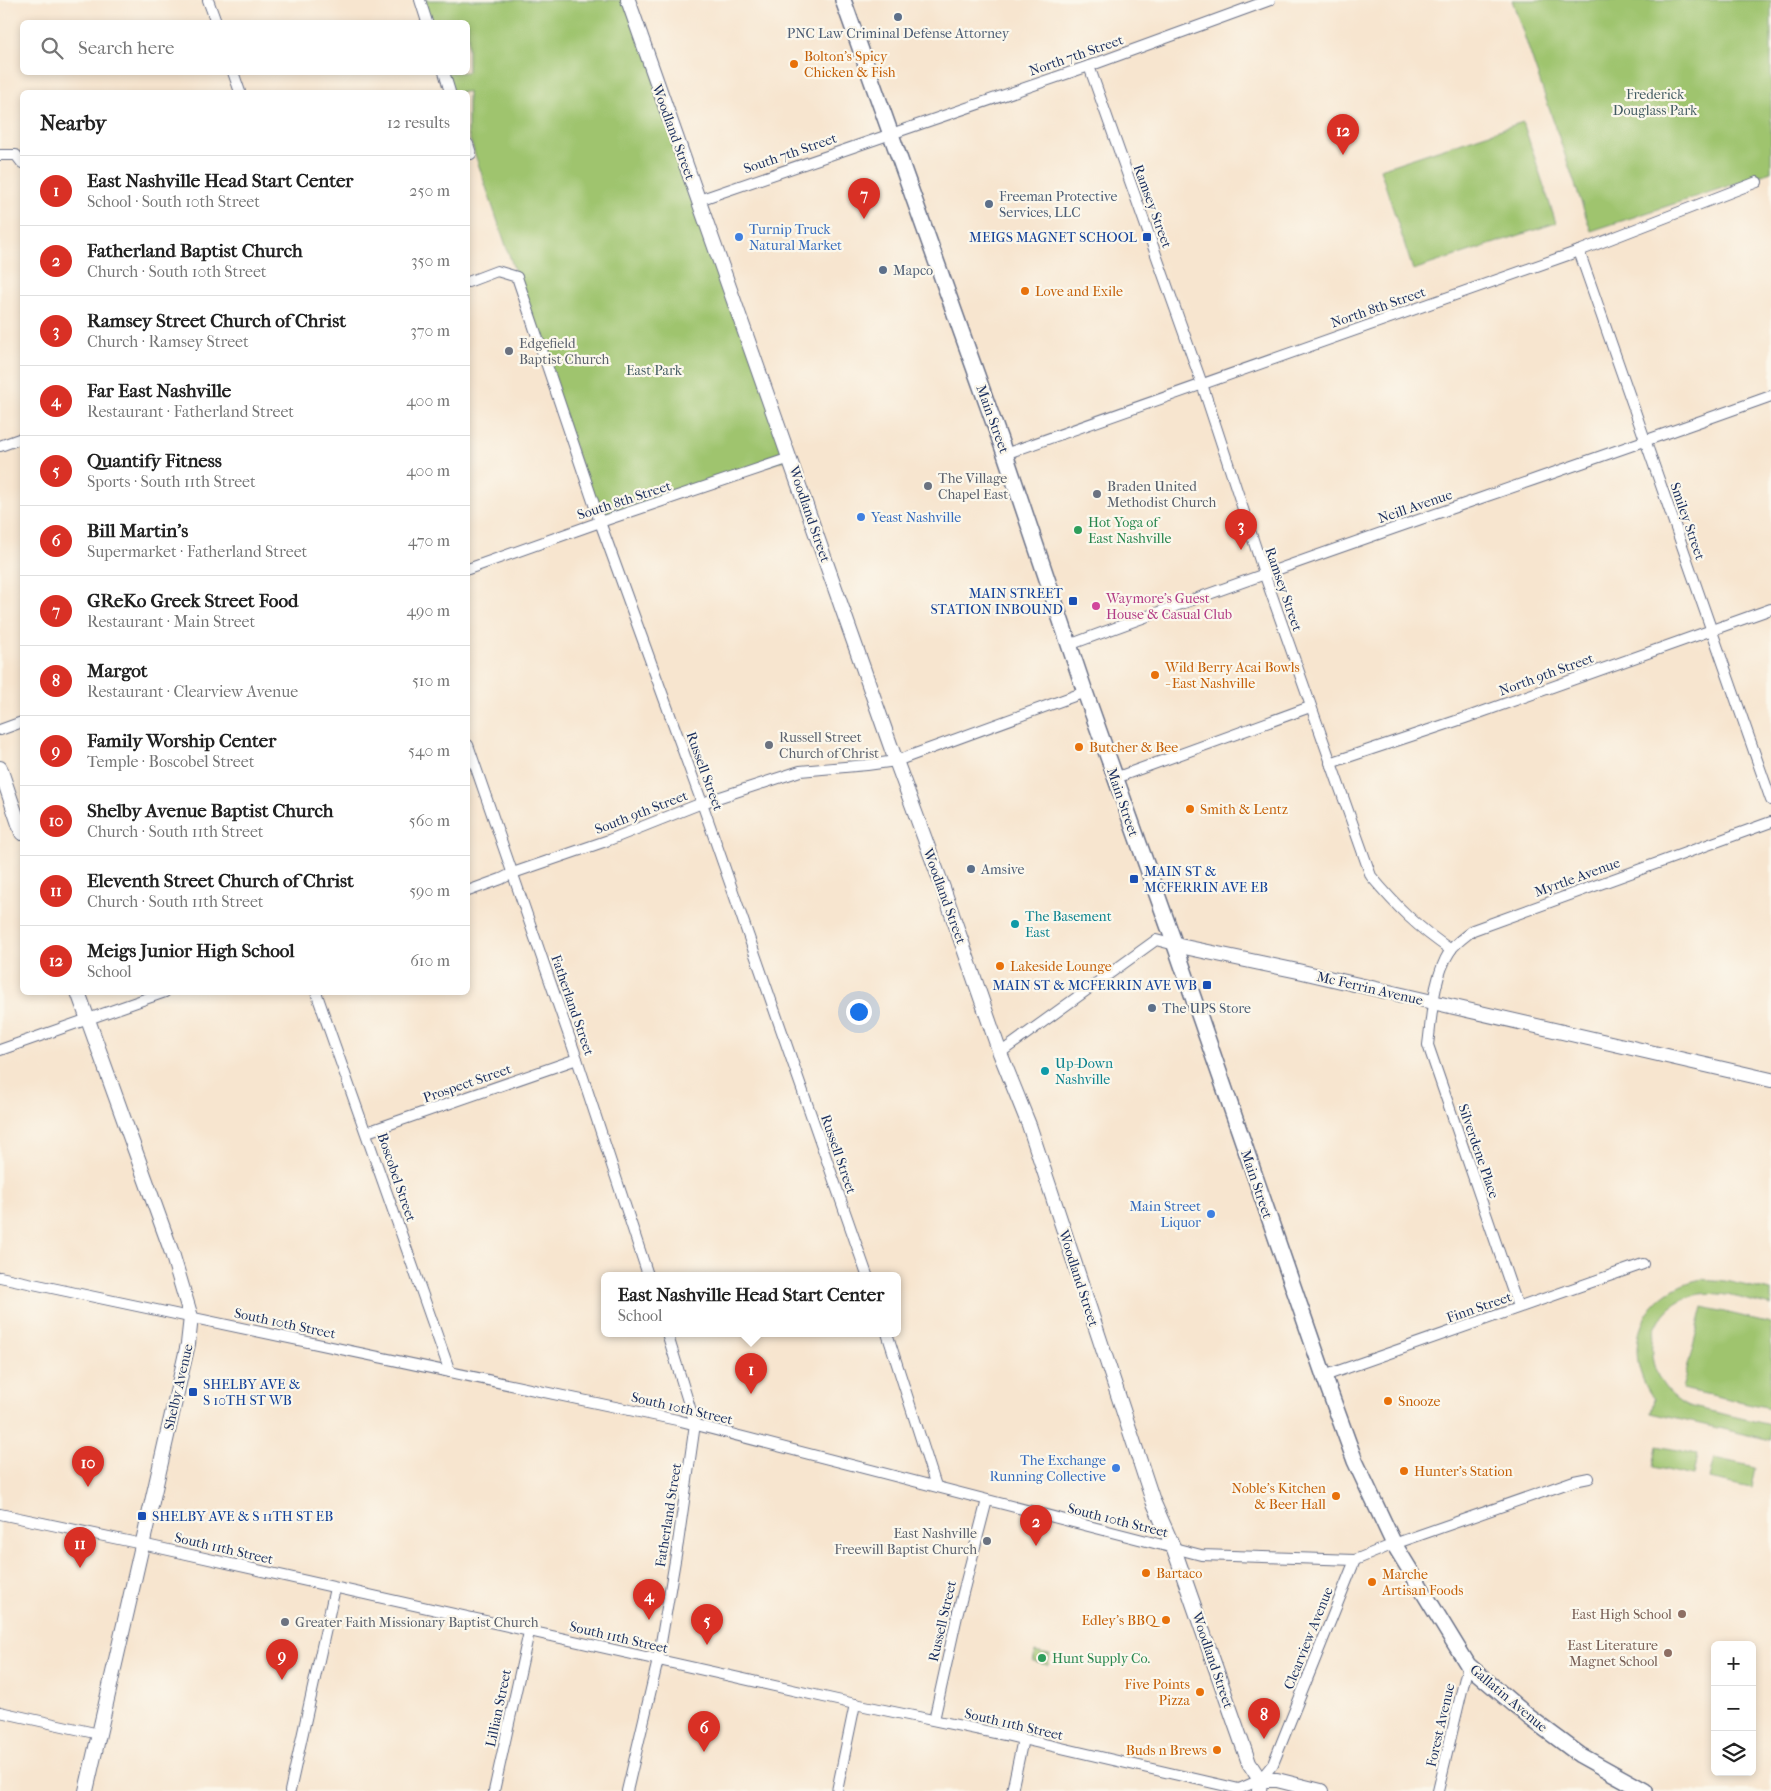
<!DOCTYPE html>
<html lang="en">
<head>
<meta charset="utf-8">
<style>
  body { margin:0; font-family:"IM FELL French Canon",serif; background:#f2f2f2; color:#222 }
  .controls { position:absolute; right:15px; bottom:15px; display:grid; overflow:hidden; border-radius:8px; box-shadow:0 2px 8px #0003 }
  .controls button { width:45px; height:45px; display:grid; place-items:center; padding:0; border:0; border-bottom:1px solid #e0e0e0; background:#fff; color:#222; font:25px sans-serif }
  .you { position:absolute; left:858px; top:1011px; width:18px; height:18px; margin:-12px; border:4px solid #fff; border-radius:50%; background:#1a73e8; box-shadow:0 0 0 8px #1a73e833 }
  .badge { display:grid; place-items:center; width:32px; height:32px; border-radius:50%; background:#d93025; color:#fff; font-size:16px; font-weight:700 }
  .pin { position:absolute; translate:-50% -41px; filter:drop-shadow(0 1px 2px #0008) }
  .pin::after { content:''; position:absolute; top:26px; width:18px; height:15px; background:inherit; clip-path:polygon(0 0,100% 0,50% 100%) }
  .popup { position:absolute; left:601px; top:1272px; width:300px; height:65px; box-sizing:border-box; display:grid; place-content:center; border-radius:8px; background:#fff; filter:drop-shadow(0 1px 4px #0005); font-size:16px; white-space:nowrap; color:#767676 }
  .popup b { font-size:19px; color:#222 }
  .popup::after { content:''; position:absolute; left:50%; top:100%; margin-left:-10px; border:10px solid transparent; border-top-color:#fff }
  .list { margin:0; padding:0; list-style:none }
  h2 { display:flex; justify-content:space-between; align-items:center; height:65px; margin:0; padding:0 20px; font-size:21px }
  h2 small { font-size:16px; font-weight:400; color:#767676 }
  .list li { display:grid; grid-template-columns:32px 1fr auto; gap:15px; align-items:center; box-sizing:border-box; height:70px; padding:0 20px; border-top:1px solid #e0e0e0 }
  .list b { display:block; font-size:19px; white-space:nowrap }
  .list p { margin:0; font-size:16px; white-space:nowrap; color:#767676 }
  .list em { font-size:16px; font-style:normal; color:#767676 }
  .icon { flex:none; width:28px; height:28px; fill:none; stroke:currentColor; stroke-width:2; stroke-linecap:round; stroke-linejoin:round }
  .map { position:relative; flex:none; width:1771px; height:1791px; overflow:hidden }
  .search { position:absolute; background:#fff; box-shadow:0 2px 8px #0003; left:20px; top:20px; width:450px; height:55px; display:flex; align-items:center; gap:12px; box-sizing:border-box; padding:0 18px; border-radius:8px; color:#767676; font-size:19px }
  .panel { position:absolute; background:#fff; box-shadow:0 2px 8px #0003; left:20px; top:90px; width:450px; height:905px; border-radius:8px }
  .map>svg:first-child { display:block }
  .park { fill:#9fc46e; stroke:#5d7a66 }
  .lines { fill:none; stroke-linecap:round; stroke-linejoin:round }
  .minor-casing { stroke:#686f86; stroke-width:12 }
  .tertiary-casing { stroke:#686f86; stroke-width:16 }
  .secondary-casing { stroke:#686f86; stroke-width:18 }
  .minor { stroke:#fff; stroke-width:10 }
  .tertiary { stroke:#fff; stroke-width:14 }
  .secondary { stroke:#fff; stroke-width:15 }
  .service-dot { fill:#5c6f8a; stroke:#fbf7ec; stroke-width:2 }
  .food-dot { fill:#e8710a; stroke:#fbf7ec; stroke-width:2 }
  .shop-dot { fill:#3f7fe0; stroke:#fbf7ec; stroke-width:2 }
  .transit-dot { fill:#1a4fb4; stroke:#fbf7ec; stroke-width:2 }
  .worship-dot { fill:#6b7280; stroke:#fbf7ec; stroke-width:2 }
  .leisure-dot { fill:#2e9e5b; stroke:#fbf7ec; stroke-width:2 }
  .hotel-dot { fill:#d1479c; stroke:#fbf7ec; stroke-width:2 }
  .culture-dot { fill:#0f9aa8; stroke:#fbf7ec; stroke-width:2 }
  .education-dot { fill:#8d6e63; stroke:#fbf7ec; stroke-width:2 }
  .labels { text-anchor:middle; stroke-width:4.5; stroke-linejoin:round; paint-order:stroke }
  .service-label { font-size:14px; fill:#4e5e75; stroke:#fbf7ec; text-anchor:start }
  .street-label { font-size:14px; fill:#1b2f5e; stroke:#fbf7ec }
  .food-label { font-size:14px; fill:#c56008; stroke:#fbf7ec; text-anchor:start }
  .park-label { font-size:14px; fill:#435c63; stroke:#fbf7ec }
  .shop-label { font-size:14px; fill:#366cbe; stroke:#fbf7ec; text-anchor:start }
  .transit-label { font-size:14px; fill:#164399; stroke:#fbf7ec; text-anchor:end }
  .worship-label { font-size:14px; fill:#5b616d; stroke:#fbf7ec; text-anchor:start }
  .leisure-label { font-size:14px; fill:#27864d; stroke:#fbf7ec; text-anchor:start }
  .hotel-label { font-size:14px; fill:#b23c85; stroke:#fbf7ec; text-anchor:start }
  .culture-label { font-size:14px; fill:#0d838f; stroke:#fbf7ec; text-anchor:start }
  .education-label { font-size:14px; fill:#785e54; stroke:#fbf7ec; text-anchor:end }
</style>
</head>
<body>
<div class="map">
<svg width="1771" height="1791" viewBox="0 0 1771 1791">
  <rect width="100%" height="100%" fill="#fbf7ec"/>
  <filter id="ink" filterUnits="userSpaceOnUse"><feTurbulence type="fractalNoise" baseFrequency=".02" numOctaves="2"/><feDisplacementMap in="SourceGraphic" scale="10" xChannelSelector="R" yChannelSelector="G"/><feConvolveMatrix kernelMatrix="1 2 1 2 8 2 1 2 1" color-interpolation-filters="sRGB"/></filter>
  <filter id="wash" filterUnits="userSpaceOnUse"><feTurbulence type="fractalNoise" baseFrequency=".0096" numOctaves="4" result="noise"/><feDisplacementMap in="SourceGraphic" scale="20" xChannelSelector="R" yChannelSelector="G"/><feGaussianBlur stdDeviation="1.12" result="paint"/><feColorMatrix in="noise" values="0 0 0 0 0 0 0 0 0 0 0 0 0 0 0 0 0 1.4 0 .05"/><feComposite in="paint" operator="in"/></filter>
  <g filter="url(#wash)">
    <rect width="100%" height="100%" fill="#f7e5cf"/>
    <g class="park">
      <path d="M421 0H630L790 458 600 522 468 134V92H453L446 73 468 72V22H429Z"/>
      <path d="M1512 0H1771V172L1591 231Z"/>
      <path d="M1523 122 1556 223 1413 270 1380 169Z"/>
      <path d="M1702 1279 1725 1281 1771 1291V1306C1748 1301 1719 1289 1695 1295 1639 1309 1638 1381 1688 1406L1771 1425V1440L1651 1413 1654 1399C1618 1350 1642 1290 1702 1279Z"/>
      <path d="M1703 1307 1771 1323V1408L1682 1389Z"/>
      <path d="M1657 1446 1697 1454 1693 1476 1653 1467Z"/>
      <path d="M1714 1458 1755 1467 1751 1488 1709 1479Z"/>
      <path d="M1035 1652 1050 1655 1048 1665 1033 1662Z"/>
    </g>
  </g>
  <g filter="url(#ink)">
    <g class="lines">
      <g class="minor-casing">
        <g id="minor">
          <path d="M208 0 216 22"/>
          <path d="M420 0 427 22"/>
          <path d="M1089 66 1202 384 1264 573 1371 876C1397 907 1417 927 1451 950"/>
          <path d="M233 72 240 92"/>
          <path d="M444 72 450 92"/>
          <path d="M468 144 471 154"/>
          <path d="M0 155H16L22 163"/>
          <path d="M699 200 1089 66 1270 0"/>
          <path d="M1579 251 1771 800"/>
          <path d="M468 282 497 271 517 277 600 522 702 803 867 1275"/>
          <path d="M0 446 22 438"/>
          <path d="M1005 454 1579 251 1757 182"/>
          <path d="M468 569 600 522 790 458"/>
          <path d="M1069 645C1302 558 1538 480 1771 396"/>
          <path d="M0 730 22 722"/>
          <path d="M468 745 577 1059 648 1275"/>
          <path d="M1330 763 1465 718 1771 609"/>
          <path d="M1115 778 1310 707"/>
          <path d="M468 891 501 879 513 873 609 840 702 803 800 771 867 765 896 761 1085 692"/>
          <path d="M316 992 450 1372"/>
          <path d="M0 1050 165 992"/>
          <path d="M1000 1053 1156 940 1175 945"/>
          <path d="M367 1132 577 1059"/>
          <path d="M0 1277 677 1420 1201 1555 1355 1560 1394 1544 1574 1481 1589 1478"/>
          <path d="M1518 1307 1428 1045C1432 1014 1433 978 1450 951 1455 943 1466 936 1473 930L1771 822"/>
          <path d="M887 1333 936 1486"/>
          <path d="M1324 1376 1643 1264"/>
          <path d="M0 1514 142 1544 855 1704 1005 1735 1239 1789 1260 1780 1273 1764 1355 1560"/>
          <path d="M0 1712 99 1734"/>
          <path d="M934 1720 957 1616 987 1500"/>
          <path d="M290 1791 335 1588"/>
          <path d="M494 1791 529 1632"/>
          <path d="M627 1791 658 1660 678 1543 695 1424 667 1333"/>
          <path d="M837 1791 855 1704"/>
          <path d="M1012 1791 1023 1739"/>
          <path d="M1438 1791 1468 1665"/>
        </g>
      </g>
      <g class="tertiary-casing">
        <g id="tertiary">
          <path d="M628 0 892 750 943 888 1000 1053 1029 1125 1153 1501 1174 1549 1249 1763 1260 1780 1259 1791"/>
          <path d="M0 768 22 833"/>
          <path d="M1175 945 1298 971 1771 1080"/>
          <path d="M78 992 172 1253 191 1317 188 1344 86 1791"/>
          <path d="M1260 1780H1277L1321 1791"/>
        </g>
      </g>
      <g class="secondary-casing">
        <path id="secondary" d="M843 0 1005 454 1085 692 1175 945 1324 1376 1355 1461 1394 1544 1468 1665 1529 1717 1580 1755 1645 1791"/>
      </g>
      <use href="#minor" class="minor"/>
      <use href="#tertiary" class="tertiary"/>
      <use href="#secondary" class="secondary"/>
    </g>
  </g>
  <g class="service-dot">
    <circle cx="898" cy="17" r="5"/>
    <circle cx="989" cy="204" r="5"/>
    <circle cx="883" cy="270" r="5"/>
    <circle cx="971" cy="869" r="5"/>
    <circle cx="1152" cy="1008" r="5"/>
  </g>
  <g class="food-dot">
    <circle cx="794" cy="64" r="5"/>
    <circle cx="1025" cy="291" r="5"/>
    <circle cx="1155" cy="675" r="5"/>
    <circle cx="1079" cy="747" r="5"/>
    <circle cx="1190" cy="809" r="5"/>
    <circle cx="1000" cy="966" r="5"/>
    <circle cx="1388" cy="1401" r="5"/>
    <circle cx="1404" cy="1471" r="5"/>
    <circle cx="1336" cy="1496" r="5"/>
    <circle cx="1146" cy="1573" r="5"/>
    <circle cx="1372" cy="1582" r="5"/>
    <circle cx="1166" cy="1620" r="5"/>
    <circle cx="1200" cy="1692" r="5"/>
    <circle cx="1217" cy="1750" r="5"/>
  </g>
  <g class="shop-dot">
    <circle cx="739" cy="237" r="5"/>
    <circle cx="861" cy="517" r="5"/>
    <circle cx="1211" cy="1214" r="5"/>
    <circle cx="1116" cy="1468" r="5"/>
  </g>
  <g class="transit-dot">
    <rect x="1142" y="232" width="10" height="10" rx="2.5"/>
    <rect x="1068" y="596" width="10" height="10" rx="2.5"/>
    <rect x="1129" y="874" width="10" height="10" rx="2.5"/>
    <rect x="1202" y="980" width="10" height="10" rx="2.5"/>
    <rect x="188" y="1387" width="10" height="10" rx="2.5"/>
    <rect x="137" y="1511" width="10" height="10" rx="2.5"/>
  </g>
  <g class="worship-dot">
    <circle cx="509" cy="351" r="5"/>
    <circle cx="928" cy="486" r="5"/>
    <circle cx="1097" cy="494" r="5"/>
    <circle cx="769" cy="745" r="5"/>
    <circle cx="987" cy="1541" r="5"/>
    <circle cx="285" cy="1622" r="5"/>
  </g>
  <g class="leisure-dot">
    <circle cx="1078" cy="530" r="5"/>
    <circle cx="1042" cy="1658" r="5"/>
  </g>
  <circle class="hotel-dot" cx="1096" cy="606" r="5"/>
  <g class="culture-dot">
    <circle cx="1015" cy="924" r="5"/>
    <circle cx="1045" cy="1071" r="5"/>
  </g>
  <g class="education-dot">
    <circle cx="1682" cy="1614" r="5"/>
    <circle cx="1668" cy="1653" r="5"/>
  </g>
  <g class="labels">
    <g class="service-label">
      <text x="898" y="38" text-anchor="middle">PNC Law Criminal Defense Attorney</text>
      <text x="999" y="201">Freeman Protective<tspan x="999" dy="16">Services, LLC</tspan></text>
      <text x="893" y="275">Mapco</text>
      <text x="981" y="874">Amsive</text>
      <text x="1162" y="1013">The UPS Store</text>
    </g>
    <g class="street-label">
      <text transform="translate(1076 55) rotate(-19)" y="5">North 7th Street</text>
      <text transform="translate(674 132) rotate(70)" y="5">Woodland Street</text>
      <text transform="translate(790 153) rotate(-19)" y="5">South 7th Street</text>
      <text transform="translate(1153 206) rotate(70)" y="5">Ramsey Street</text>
      <text transform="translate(1378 307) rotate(-19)" y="5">North 8th Street</text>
      <text transform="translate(993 419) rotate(70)" y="5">Main Street</text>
      <text transform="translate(624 500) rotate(-18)" y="5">South 8th Street</text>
      <text transform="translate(1415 506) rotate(-19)" y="5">Neill Avenue</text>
      <text transform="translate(810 514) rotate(71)" y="5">Woodland Street</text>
      <text transform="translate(1688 521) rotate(71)" y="5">Smiley Street</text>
      <text transform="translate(1284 589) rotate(71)" y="5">Ramsey Street</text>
      <text transform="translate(1546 674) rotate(-20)" y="5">North 9th Street</text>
      <text transform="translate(705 771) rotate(70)" y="5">Russell Street</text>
      <text transform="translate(1123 802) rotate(71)" y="5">Main Street</text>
      <text transform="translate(641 812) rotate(-21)" y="5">South 9th Street</text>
      <text transform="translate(1577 877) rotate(-20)" y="5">Myrtle Avenue</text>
      <text transform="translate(945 896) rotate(70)" y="5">Woodland Street</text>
      <text transform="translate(1370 988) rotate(13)" y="5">Mc Ferrin Avenue</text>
      <text transform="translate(573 1005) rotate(71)" y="5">Fatherland Street</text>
      <text transform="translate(467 1083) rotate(-19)" y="5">Prospect Street</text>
      <text transform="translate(1479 1151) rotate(71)" y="5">Silverdene Place</text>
      <text transform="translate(839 1154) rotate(71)" y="5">Russell Street</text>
      <text transform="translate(397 1177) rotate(71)" y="5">Boscobel Street</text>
      <text transform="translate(1257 1184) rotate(71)" y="5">Main Street</text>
      <text transform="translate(1079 1278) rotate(72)" y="5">Woodland Street</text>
      <text transform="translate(1479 1307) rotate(-19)" y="5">Finn Street</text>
      <text transform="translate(285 1323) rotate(12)" y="5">South 10th Street</text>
      <text transform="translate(178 1387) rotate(-77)" y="5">Shelby Avenue</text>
      <text transform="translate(682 1408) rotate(13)" y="5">South 10th Street</text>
      <text transform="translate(668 1515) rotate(-81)" y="5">Fatherland Street</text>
      <text transform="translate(1118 1520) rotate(14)" y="5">South 10th Street</text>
      <text transform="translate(224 1548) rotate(13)" y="5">South 11th Street</text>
      <text transform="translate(942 1621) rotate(-77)" y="5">Russell Street</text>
      <text transform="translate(619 1637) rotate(13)" y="5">South 11th Street</text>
      <text transform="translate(1308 1638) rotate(-68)" y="5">Clearview Avenue</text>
      <text transform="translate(1213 1660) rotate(71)" y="5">Woodland Street</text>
      <text transform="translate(1509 1698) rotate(40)" y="5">Gallatin Avenue</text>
      <text transform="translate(498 1708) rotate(-78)" y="5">Lillian Street</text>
      <text transform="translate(1014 1724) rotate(13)" y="5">South 11th Street</text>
      <text transform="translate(1440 1725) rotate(-77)" y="5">Forest Avenue</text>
    </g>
    <g class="food-label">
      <text x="804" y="61">Bolton's Spicy<tspan x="804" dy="16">Chicken &amp; Fish</tspan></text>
      <text x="1035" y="296">Love and Exile</text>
      <text x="1165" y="672">Wild Berry Acai Bowls<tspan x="1165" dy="16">- East Nashville</tspan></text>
      <text x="1089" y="752">Butcher &amp; Bee</text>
      <text x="1200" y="814">Smith &amp; Lentz</text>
      <text x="1010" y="971">Lakeside Lounge</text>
      <text x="1398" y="1406">Snooze</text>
      <text x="1414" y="1476">Hunter's Station</text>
      <text x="1326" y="1493" text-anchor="end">Noble’s Kitchen<tspan x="1326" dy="16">&amp; Beer Hall</tspan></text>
      <text x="1156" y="1578">Bartaco</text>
      <text x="1382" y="1579">Marche<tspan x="1382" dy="16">Artisan Foods</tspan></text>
      <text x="1156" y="1625" text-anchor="end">Edley's BBQ</text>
      <text x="1190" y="1689" text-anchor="end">Five Points<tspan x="1190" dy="16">Pizza</tspan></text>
      <text x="1207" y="1755" text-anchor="end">Buds n Brews</text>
    </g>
    <g class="park-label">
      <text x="1655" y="99">Frederick<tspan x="1655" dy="16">Douglass Park</tspan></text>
      <text x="654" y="375">East Park</text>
    </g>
    <g class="shop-label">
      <text x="749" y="234">Turnip Truck<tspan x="749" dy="16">Natural Market</tspan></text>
      <text x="871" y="522">Yeast Nashville</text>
      <text x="1201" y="1211" text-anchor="end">Main Street<tspan x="1201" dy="16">Liquor</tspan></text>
      <text x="1106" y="1465" text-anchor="end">The Exchange<tspan x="1106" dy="16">Running Collective</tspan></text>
    </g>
    <g class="transit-label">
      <text x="1137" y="242">MEIGS MAGNET SCHOOL</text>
      <text x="1063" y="598">MAIN STREET<tspan x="1063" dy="16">STATION INBOUND</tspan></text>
      <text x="1144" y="876" text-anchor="start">MAIN ST &amp;<tspan x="1144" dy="16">MCFERRIN AVE EB</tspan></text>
      <text x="1197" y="990">MAIN ST &amp; MCFERRIN AVE WB</text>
      <text x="203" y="1389" text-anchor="start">SHELBY AVE &amp;<tspan x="203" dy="16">S 10TH ST WB</tspan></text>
      <text x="152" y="1521" text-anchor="start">SHELBY AVE &amp; S 11TH ST EB</text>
    </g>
    <g class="worship-label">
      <text x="519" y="348">Edgefield<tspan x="519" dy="16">Baptist Church</tspan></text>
      <text x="938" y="483">The Village<tspan x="938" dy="16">Chapel East</tspan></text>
      <text x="1107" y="491">Braden United<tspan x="1107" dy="16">Methodist Church</tspan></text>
      <text x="779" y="742">Russell Street<tspan x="779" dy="16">Church of Christ</tspan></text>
      <text x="977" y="1538" text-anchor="end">East Nashville<tspan x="977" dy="16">Freewill Baptist Church</tspan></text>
      <text x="295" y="1627">Greater Faith Missionary Baptist Church</text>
    </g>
    <g class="leisure-label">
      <text x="1088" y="527">Hot Yoga of<tspan x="1088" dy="16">East Nashville</tspan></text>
      <text x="1052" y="1663">Hunt Supply Co.</text>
    </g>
    <g class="hotel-label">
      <text x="1106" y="603">Waymore's Guest<tspan x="1106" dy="16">House &amp; Casual Club</tspan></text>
    </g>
    <g class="culture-label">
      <text x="1025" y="921">The Basement<tspan x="1025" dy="16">East</tspan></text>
      <text x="1055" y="1068">Up-Down<tspan x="1055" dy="16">Nashville</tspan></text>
    </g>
    <g class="education-label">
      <text x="1672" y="1619">East High School</text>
      <text x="1658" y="1650">East Literature<tspan x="1658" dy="16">Magnet School</tspan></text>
    </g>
  </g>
</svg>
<div class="controls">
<button>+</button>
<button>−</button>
<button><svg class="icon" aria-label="layers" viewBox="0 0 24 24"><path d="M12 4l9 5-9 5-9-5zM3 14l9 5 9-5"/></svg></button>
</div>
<div class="you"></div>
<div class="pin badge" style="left:751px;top:1394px">1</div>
<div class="popup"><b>East Nashville Head Start Center</b>School</div>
<div class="pin badge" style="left:1036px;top:1546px">2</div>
<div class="pin badge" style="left:1241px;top:550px">3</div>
<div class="pin badge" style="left:649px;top:1620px">4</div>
<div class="pin badge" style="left:707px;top:1645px">5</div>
<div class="pin badge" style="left:704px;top:1752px">6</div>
<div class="pin badge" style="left:864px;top:219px">7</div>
<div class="pin badge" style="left:1264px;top:1739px">8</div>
<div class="pin badge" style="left:282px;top:1680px">9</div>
<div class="pin badge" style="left:88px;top:1487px">10</div>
<div class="pin badge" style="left:80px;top:1568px">11</div>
<div class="pin badge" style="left:1343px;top:155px">12</div>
<div class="search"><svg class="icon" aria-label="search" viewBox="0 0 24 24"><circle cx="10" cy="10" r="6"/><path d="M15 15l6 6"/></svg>Search here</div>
<section class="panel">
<h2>Nearby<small>12 results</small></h2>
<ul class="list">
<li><span class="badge">1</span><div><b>East Nashville Head Start Center</b><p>School · South 10th Street</p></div><em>250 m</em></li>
<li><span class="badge">2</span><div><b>Fatherland Baptist Church</b><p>Church · South 10th Street</p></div><em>350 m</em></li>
<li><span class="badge">3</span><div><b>Ramsey Street Church of Christ</b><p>Church · Ramsey Street</p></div><em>370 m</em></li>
<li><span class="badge">4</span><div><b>Far East Nashville</b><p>Restaurant · Fatherland Street</p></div><em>400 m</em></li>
<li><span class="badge">5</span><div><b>Quantify Fitness</b><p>Sports · South 11th Street</p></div><em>400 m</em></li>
<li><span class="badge">6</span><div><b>Bill Martin's</b><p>Supermarket · Fatherland Street</p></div><em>470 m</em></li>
<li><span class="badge">7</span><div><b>GReKo Greek Street Food</b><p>Restaurant · Main Street</p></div><em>490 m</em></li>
<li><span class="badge">8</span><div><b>Margot</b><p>Restaurant · Clearview Avenue</p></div><em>510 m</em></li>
<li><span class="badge">9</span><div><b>Family Worship Center</b><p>Temple · Boscobel Street</p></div><em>540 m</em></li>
<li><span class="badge">10</span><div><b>Shelby Avenue Baptist Church</b><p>Church · South 11th Street</p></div><em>560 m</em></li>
<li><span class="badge">11</span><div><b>Eleventh Street Church of Christ</b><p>Church · South 11th Street</p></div><em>590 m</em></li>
<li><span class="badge">12</span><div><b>Meigs Junior High School</b><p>School</p></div><em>610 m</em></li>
</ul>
</section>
</div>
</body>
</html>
